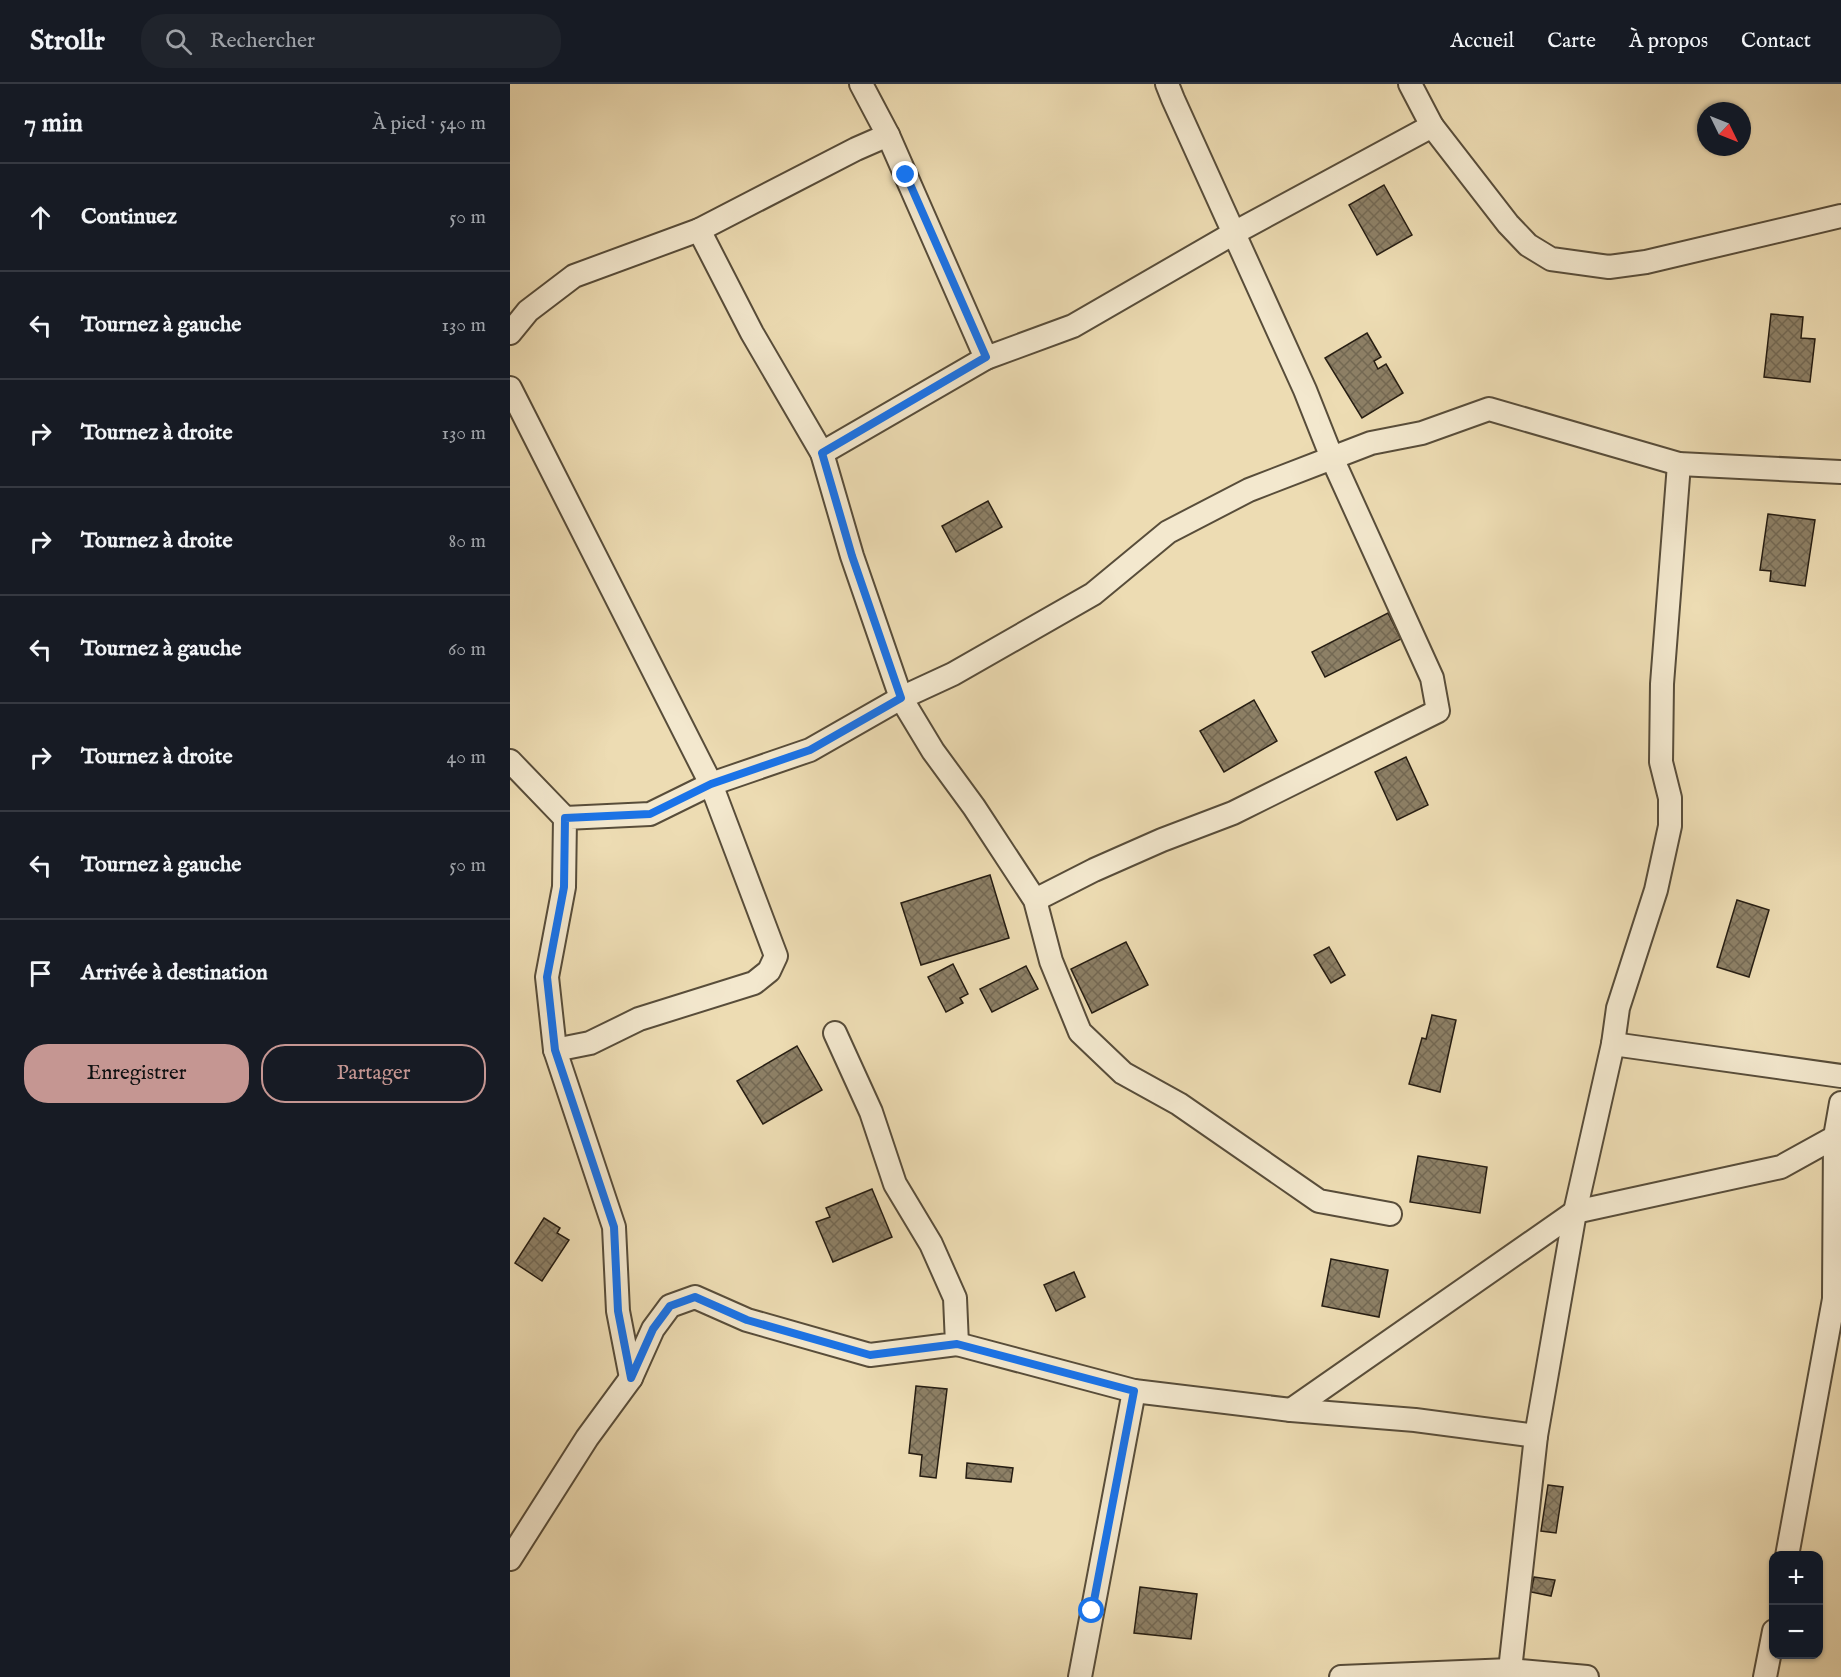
<!DOCTYPE html>
<html lang="fr">
<head>
<meta charset="utf-8">
<style>
  body { margin:0; font-family:"IM FELL English",serif; background:#20242c; color:#f1f3f6 }
  .controls { position:absolute; right:18px; bottom:18px; display:grid; overflow:hidden; border-radius:12px; box-shadow:0 2px 4px #0004 }
  .controls button { width:54px; height:54px; display:grid; place-items:center; padding:0; border:0; border-bottom:2px solid #363941; background:#171b24; color:#f1f3f6; font:30px sans-serif }
  .compass { position:absolute; left:1187px; top:18px; width:54px; height:54px; border-radius:50%; background:#171b24; box-shadow:0 2px 4px #0004; rotate:133deg }
  .stop { position:absolute; width:18px; height:18px; margin:-14px; border:4px solid #1a73e8; border-radius:50%; background:#fff }
  .stop.end { background:#1a73e8; border-color:#fff; box-shadow:0 2px 6px #0008 }
  .list { margin:0; padding:0; list-style:none }
  h2 { display:flex; justify-content:space-between; align-items:center; height:78px; margin:0; padding:0 24px; font-size:26px }
  h2 small { font-size:20px; font-weight:400; color:#9ea1a6 }
  .list li { display:grid; grid-template-columns:39px 1fr auto; gap:18px; align-items:center; box-sizing:border-box; height:108px; padding:0 24px; border-top:2px solid #363941 }
  .list b { display:block; font-size:22px; white-space:nowrap }
  .list em { font-size:20px; font-style:normal; color:#9ea1a6 }
  .actions { display:flex; gap:12px; padding:18px 24px }
  .actions a { flex:1; padding:14px 0; border:2px solid #c59692; border-radius:24px; text-align:center; font-size:21px; color:#c59692 }
  .actions .main { background:#c59692; color:#111 }
  .icon { flex:none; width:33px; height:33px; fill:none; stroke:currentColor; stroke-width:2; stroke-linecap:round; stroke-linejoin:round }
  .map { position:relative; flex:none; width:1331px; height:1593px; overflow:hidden }
  header { display:flex; align-items:center; gap:36px; box-sizing:border-box; height:84px; padding:0 30px; background:#171b24; border-bottom:2px solid #363941 }
  header strong { font-size:28px }
  nav { display:flex; gap:33px; margin-inline-start:auto; font-size:21px }
  .search { width:420px; height:54px; background:#20242c; display:flex; align-items:center; gap:15px; box-sizing:border-box; padding:0 21px; border-radius:24px; color:#9ea1a6; font-size:22px }
  main { display:flex }
  aside { flex:1; background:#171b24 }
  .map>svg:first-child { display:block }
  .building { fill:url(#building-cross-hatch); stroke:#261d12; stroke-width:1.5 }
  .lines { fill:none; stroke-linecap:round; stroke-linejoin:round }
  .minor-casing { stroke:#584d3a; stroke-width:26 }
  .minor { stroke:#f3e8ce; stroke-width:22 }
  .route { stroke:#1a73e8; stroke-width:8 }
</style>
</head>
<body>
<header>
<strong>Strollr</strong>
<div class="search"><svg class="icon" aria-label="search" viewBox="0 0 24 24"><circle cx="10" cy="10" r="6"/><path d="M15 15l6 6"/></svg>Rechercher</div>
<nav><a>Accueil</a><a>Carte</a><a>À propos</a><a>Contact</a></nav>
</header>
<main>
<aside>
<h2>7 min<small>À pied · 540 m</small></h2>
<ul class="list">
<li><svg class="icon" aria-label="ahead" viewBox="0 0 24 24"><path d="M12 20V5M6 11l6-6 6 6"/></svg><div><b>Continuez</b></div><em>50 m</em></li>
<li><svg class="icon" aria-label="left" viewBox="0 0 24 24"><path d="M17 20v-9H6M10 6l-5 5 5 5"/></svg><div><b>Tournez à gauche</b></div><em>130 m</em></li>
<li><svg class="icon" aria-label="right" viewBox="0 0 24 24"><path d="M7 20v-9h11M14 6l5 5-5 5"/></svg><div><b>Tournez à droite</b></div><em>130 m</em></li>
<li><svg class="icon" aria-label="right" viewBox="0 0 24 24"><path d="M7 20v-9h11M14 6l5 5-5 5"/></svg><div><b>Tournez à droite</b></div><em>80 m</em></li>
<li><svg class="icon" aria-label="left" viewBox="0 0 24 24"><path d="M17 20v-9H6M10 6l-5 5 5 5"/></svg><div><b>Tournez à gauche</b></div><em>60 m</em></li>
<li><svg class="icon" aria-label="right" viewBox="0 0 24 24"><path d="M7 20v-9h11M14 6l5 5-5 5"/></svg><div><b>Tournez à droite</b></div><em>40 m</em></li>
<li><svg class="icon" aria-label="left" viewBox="0 0 24 24"><path d="M17 20v-9H6M10 6l-5 5 5 5"/></svg><div><b>Tournez à gauche</b></div><em>50 m</em></li>
<li><svg class="icon" aria-label="arrive" viewBox="0 0 24 24"><path d="M6 21V4h12l-3 4 3 4H6"/></svg><div><b>Arrivée à destination</b></div></li>
</ul>
<div class="actions"><a class="main">Enregistrer</a><a>Partager</a></div>
</aside>
<div class="map">
<svg width="1331" height="1593" viewBox="0 0 1331 1593">
  <defs>
    <pattern id="building-cross-hatch" width="8" height="8" patternUnits="userSpaceOnUse" patternTransform="scale(1.5)"><rect width="8" height="8" fill="#8d8066"/><path d="M0 0l8 8M0 8l8-8" fill="none" stroke="#736853"/></pattern>
  </defs>
  <rect width="100%" height="100%" fill="#eddcb3"/>
  <filter id="stains"><feTurbulence type="fractalNoise" baseFrequency=".00333" numOctaves="4"/><feColorMatrix values="0 0 0 0 .2 0 0 0 0 .09 0 0 0 0 .02 0 0 0 .5 -.17"/></filter>
  <radialGradient id="worn" r=".72"><stop offset=".6" stop-color="#630" stop-opacity="0"/><stop offset="1" stop-color="#630" stop-opacity=".3"/></radialGradient>
  <g class="building">
    <path d="M874 101 902 151 867 171 839 121Z"/>
    <path d="M1261 230 1293 233 1291 254 1305 255 1300 298 1254 293Z"/>
    <path d="M857 249 871 273 864 277 868 285 876 280 893 309 852 334 815 274Z"/>
    <path d="M478 417 492 443 446 468 432 442Z"/>
    <path d="M1258 430 1305 436 1295 502 1260 497 1261 487 1250 486Z"/>
    <path d="M878 529 891 555 815 593 802 568Z"/>
    <path d="M744 616 767 657 714 688 690 647Z"/>
    <path d="M896 673 918 721 887 736 865 688Z"/>
    <path d="M480 791 499 854 411 881 391 819Z"/>
    <path d="M1227 816 1259 826 1239 893 1207 883Z"/>
    <path d="M616 858 638 901 582 929 561 885Z"/>
    <path d="M819 863 835 891 821 899 804 871Z"/>
    <path d="M443 880 458 910 450 914 453 919 436 928 418 893Z"/>
    <path d="M516 882 528 905 482 928 470 905Z"/>
    <path d="M922 931 946 936 930 1008 899 1000 912 954 916 955Z"/>
    <path d="M287 962 312 1006 253 1040 227 997Z"/>
    <path d="M908 1072 977 1083 970 1129 900 1118Z"/>
    <path d="M362 1105 382 1153 323 1178 306 1138 320 1133 316 1124Z"/>
    <path d="M34 1134 50 1144 47 1149 59 1156 32 1197 5 1179Z"/>
    <path d="M821 1175 878 1186 869 1233 812 1222Z"/>
    <path d="M564 1188 575 1213 546 1227 534 1201Z"/>
    <path d="M406 1302 437 1305 426 1394 410 1392 412 1371 399 1369Z"/>
    <path d="M457 1379 503 1384 501 1398 456 1394Z"/>
    <path d="M1038 1401 1053 1403 1046 1449 1031 1447Z"/>
    <path d="M1024 1493 1045 1496 1041 1512 1021 1508Z"/>
    <path d="M630 1503 687 1510 681 1555 624 1549Z"/>
  </g>
  <g class="lines">
    <g class="minor-casing">
      <g id="minor">
        <path d="M657 0 663 15 795 306 822 374 861 359 912 349 979 325 1169 380 1331 388"/>
        <path d="M900 0 922 42 998 140 1018 161 1041 175 1099 183 1136 178 1331 132"/>
        <path d="M378 51 476 274"/>
        <path d="M0 249 18 227 64 192 189 146 346 65 378 51 351 0"/>
        <path d="M0 304 201 700 266 872 259 887 244 899 129 935 80 959 45 966"/>
        <path d="M312 369 476 274 563 242 724 149 922 42"/>
        <path d="M0 677 55 734"/>
        <path d="M525 816 584 786 652 756 723 729 928 627 922 594 822 374 739 406 658 448 583 510 443 590 391 614 423 667 464 723 525 816 541 877 570 948 613 989 669 1020 809 1117 880 1130"/>
        <path d="M1103 960 1331 992"/>
        <path d="M447 1260 624 1307 781 1326 905 1336 1026 1352"/>
        <path d="M121 1294 108 1227 104 1143 45 966 37 893 54 803 55 734 140 730 201 700 300 666 391 614 342 472 312 369 242 249 189 146"/>
        <path d="M781 1326 1065 1128 1271 1083 1325 1053 1331 1019"/>
        <path d="M1277 1472 1324 1215 1325 1053"/>
        <path d="M0 1475 77 1354 121 1294 143 1245 160 1222 185 1213 237 1236 360 1271 447 1260 445 1214 421 1160 385 1100 361 1028 325 949"/>
        <path d="M1000 1586 1026 1352 1065 1128 1103 960 1108 924 1146 806 1160 742V714L1151 678 1152 600 1169 380"/>
        <path d="M570 1593 624 1307"/>
        <path d="M831 1593 1000 1586 1077 1593"/>
        <path d="M1255 1593 1264 1547"/>
      </g>
    </g>
    <use href="#minor" class="minor"/>
  </g>
  <g class="lines">
    <path class="route" d="M396 91 476 273 312 369 342 472 391 614 300 666 201 700 140 730 55 734 54 803 37 893 45 966 104 1143 108 1227 121 1294 143 1245 160 1222 185 1213 237 1236 360 1271 447 1260 624 1307 582 1527"/>
  </g>
  <rect width="100%" height="100%" filter="url(#stains)"/>
  <rect width="100%" height="100%" fill="url(#worn)"/>
</svg>
<div class="controls">
<button>+</button>
<button>−</button>
</div>
<svg class="compass" viewBox="-18 -18 36 36"><path d="M0-13l5 13h-10z" fill="#e53935"/><path d="M0 13l5-13h-10z" fill="#9ea1a6"/></svg>
<div class="stop" style="left:582px;top:1527px"></div>
<div class="stop end" style="left:396px;top:91px"></div>
</div>
</main>
</body>
</html>
